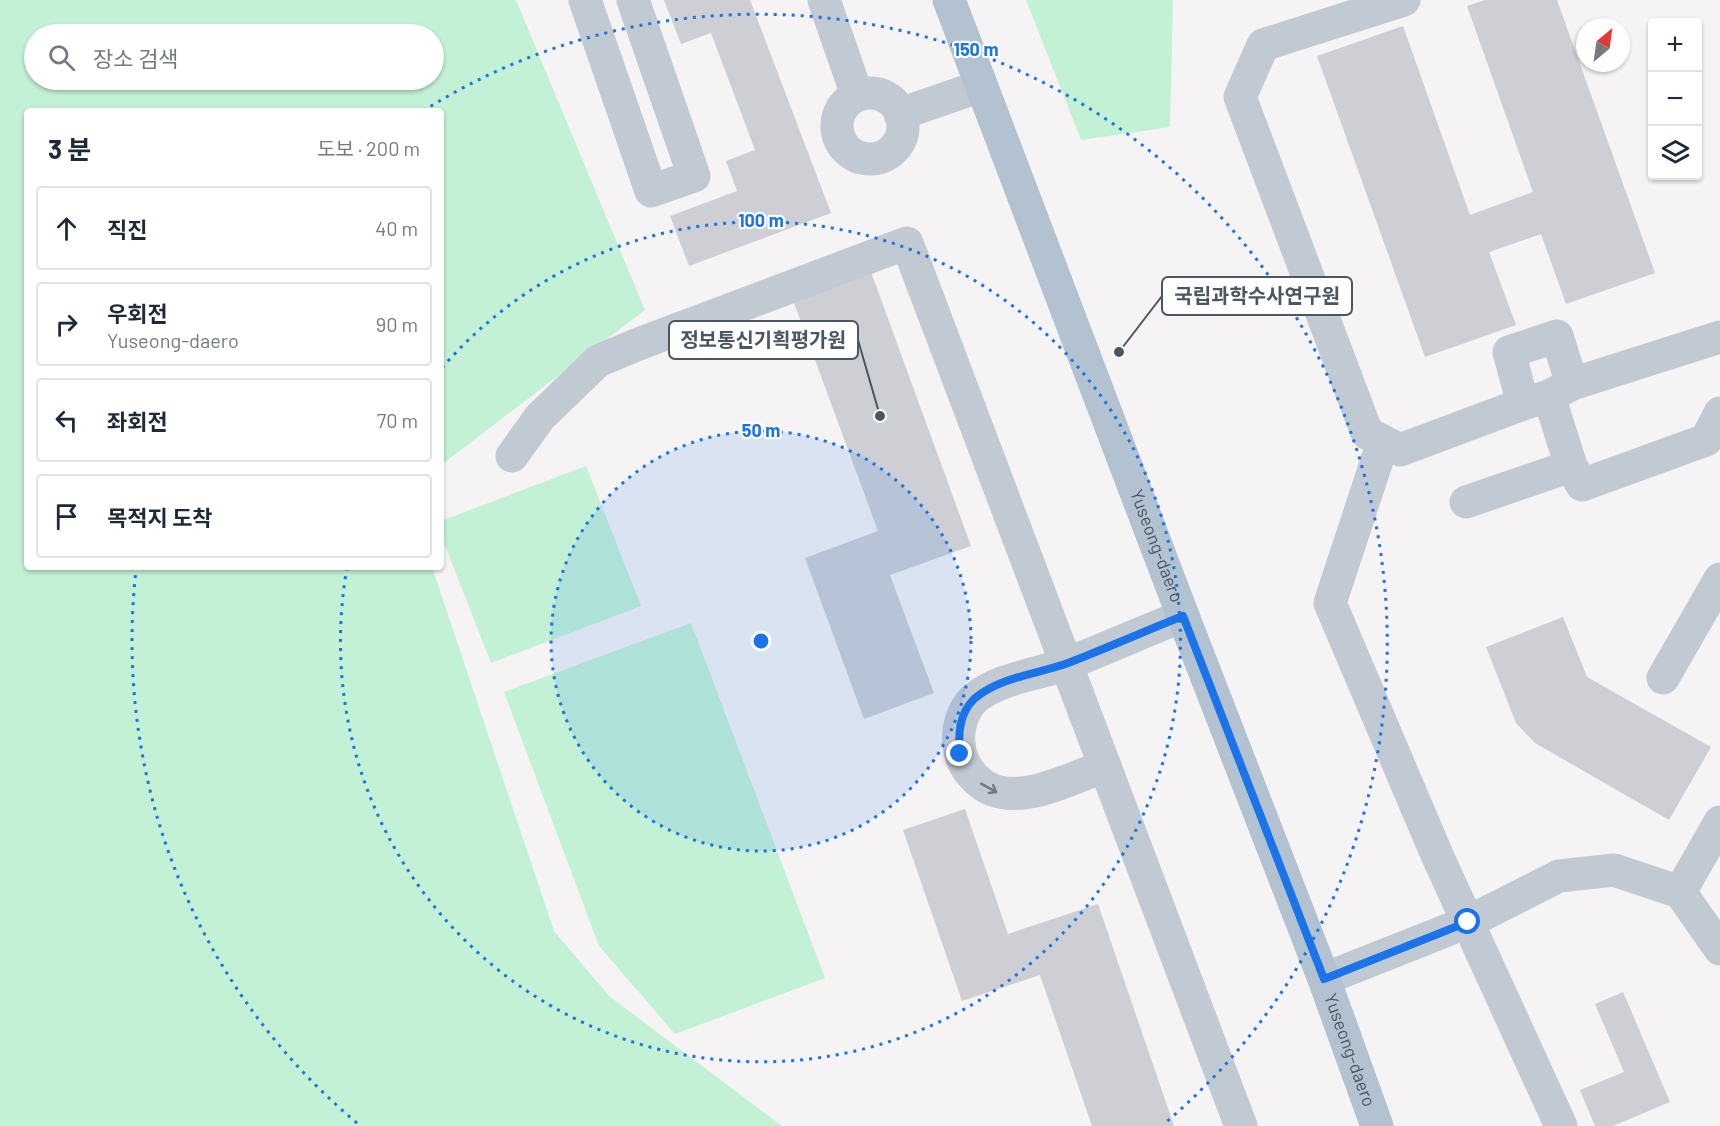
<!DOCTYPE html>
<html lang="ko">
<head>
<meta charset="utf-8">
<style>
  body { margin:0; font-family:Barlow,"Noto Sans KR",sans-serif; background:#f2f2f3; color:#1f2937 }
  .controls { position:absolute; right:18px; top:18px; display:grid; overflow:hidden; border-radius:6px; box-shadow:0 2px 4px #0004 }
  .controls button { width:54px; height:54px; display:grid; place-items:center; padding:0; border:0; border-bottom:2px solid #e0e1e3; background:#fff; color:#1f2937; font:30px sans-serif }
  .compass { position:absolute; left:1576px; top:18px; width:54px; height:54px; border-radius:50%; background:#fff; box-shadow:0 2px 4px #0004; rotate:29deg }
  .stop { position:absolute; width:18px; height:18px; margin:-14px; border:4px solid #1a73e8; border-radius:50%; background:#fff }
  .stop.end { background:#1a73e8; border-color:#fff; box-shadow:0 2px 6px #0008 }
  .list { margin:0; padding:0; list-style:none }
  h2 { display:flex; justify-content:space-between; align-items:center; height:78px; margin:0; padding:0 24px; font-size:26px }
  h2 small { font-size:20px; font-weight:400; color:#747a83 }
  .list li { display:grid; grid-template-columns:39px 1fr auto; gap:18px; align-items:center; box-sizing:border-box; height:84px; margin:0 12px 12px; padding:0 12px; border:2px solid #e0e1e3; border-radius:6px }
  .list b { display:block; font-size:22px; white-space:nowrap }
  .list p { margin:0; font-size:20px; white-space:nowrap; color:#747a83 }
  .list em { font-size:20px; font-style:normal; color:#747a83 }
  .icon { flex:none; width:33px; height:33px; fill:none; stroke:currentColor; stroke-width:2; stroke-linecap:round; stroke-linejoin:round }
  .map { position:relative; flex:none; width:1720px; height:1126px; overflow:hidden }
  .search { position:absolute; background:#fff; box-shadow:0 2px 4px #0004; left:24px; top:24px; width:420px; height:66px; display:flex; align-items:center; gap:15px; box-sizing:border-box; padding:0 21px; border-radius:33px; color:#747a83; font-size:22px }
  .panel { position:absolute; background:#fff; box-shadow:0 2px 4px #0004; left:24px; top:108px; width:420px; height:462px; border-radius:6px }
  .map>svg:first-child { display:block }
  .green { fill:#c3f1d5; fill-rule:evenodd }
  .building { fill:#cdcfd5 }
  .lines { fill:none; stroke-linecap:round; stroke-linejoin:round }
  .minor { stroke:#c1cad2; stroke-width:33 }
  .major { stroke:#b3c2d1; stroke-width:33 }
  .oneway { stroke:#6e7983 }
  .route { stroke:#1a73e8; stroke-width:8 }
  .ring { fill:none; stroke:#1a73e8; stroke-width:3; stroke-dasharray:3 6 }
  .labels { text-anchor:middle; stroke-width:4.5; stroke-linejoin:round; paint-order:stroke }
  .street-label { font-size:18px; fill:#4a5661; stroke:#fff }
  .centre { fill:#1a73e8; stroke:#fff; stroke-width:3 }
  .ring-label { font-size:18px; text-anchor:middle; font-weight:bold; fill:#1a73e8; stroke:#fff; stroke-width:4.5; stroke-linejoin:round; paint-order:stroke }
  .leader { fill:none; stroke:#4a5661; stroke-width:2 }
  .callout-dot { fill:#4a5661; stroke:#fff; stroke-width:2 }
  .callout { fill:#fff; stroke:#4a5661; stroke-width:2 }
  .callout-label { font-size:20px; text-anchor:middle; font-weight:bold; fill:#4a5661 }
</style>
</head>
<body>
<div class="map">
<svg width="1720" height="1126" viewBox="0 0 1720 1126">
  <rect width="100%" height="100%" fill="#f5f3f3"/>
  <g class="green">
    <path d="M0 0H516L645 310 441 465V111H27V567H432L554 931 609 996 782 1126H0ZM34 34H434V80H34Z"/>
    <path d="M1026 0H1173L1170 127 1081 140Z"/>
    <path d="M586 466 641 606 491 663 441 535V521Z"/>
    <path d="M691 623 825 978 675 1034 599 946 504 692Z"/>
  </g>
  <g class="building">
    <path d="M664 0H750L831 213 689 266 670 216 737 191 726 161 755 150 711 33 681 44Z"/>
    <path d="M1485 0H1557L1655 273 1566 304 1541 234 1489 252 1516 325 1425 357 1317 56 1403 26 1470 215 1533 192 1467 6Z"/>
    <path d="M871 272 971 546 890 575 934 693 864 719 805 558 878 531 793 300Z"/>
    <path d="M1563 617 1587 677 1711 747 1669 820 1535 743 1516 723 1486 647Z"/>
    <path d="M965 809 1008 934 1098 904 1174 1126H1092L1040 975 962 1001 903 830Z"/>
    <path d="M1623 992 1670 1102 1613 1126H1595L1580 1090 1624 1072 1595 1004Z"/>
  </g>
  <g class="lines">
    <g class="minor">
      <path d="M585 0 651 191 694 176 633 0"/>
      <path d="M824 0 857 95"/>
      <path d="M1404 0 1263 45 1240 97 1367 433 1400 450 1523 404 1549 396 1572 384 1720 337"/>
      <circle cx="870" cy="126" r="33"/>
      <path d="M900 114 981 86"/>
      <path d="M1523 404 1509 352 1557 336 1572 384"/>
      <path d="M1383 442 1330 603 1437 855 1561 1126"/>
      <path d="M512 456 540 417 598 361 636 345 907 243 1241 1126"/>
      <path d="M1571 466 1582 485 1706 440 1720 413"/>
      <path d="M1466 502 1571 466 1549 396"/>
      <path d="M1663 678 1720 579"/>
      <path d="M1105 766C1068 779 1010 812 977 780 966 770 960 758 959 744 957 728 963 709 975 698 1001 677 1038 675 1069 663 1107 648 1145 631 1183 616"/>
      <path d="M1680 892 1720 822"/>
      <path d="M1324 979 1468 922 1559 876 1614 870 1680 892 1720 949"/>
    </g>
    <path class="major" id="s1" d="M949 0 1183 616 1324 979 1377 1126"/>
  </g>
  <defs><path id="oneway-shaft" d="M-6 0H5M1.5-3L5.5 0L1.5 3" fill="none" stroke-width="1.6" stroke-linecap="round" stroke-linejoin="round" transform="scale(1.5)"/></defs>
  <use class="oneway" href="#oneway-shaft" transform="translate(989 788) rotate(29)"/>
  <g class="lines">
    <path class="route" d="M960 754C958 734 959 714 974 699 999 677 1038 674 1068 663 1107 648 1145 631 1183 616L1324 979 1468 922"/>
  </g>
  <circle cx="761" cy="641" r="210" fill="#1a73e8" fill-opacity=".12"/>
  <g class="ring">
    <circle cx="761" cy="641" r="210"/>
    <path d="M442 368A420 420 0 1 1 347 568"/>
    <path d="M357 1123A629 629 0 0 1 136 570M423 111A629 629 0 0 1 1165 1123"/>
  </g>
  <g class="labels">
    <g class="street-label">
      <text dy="6" stroke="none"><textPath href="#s1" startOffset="584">Yuseong-daero</textPath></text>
      <text dy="6" stroke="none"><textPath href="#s1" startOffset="1124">Yuseong-daero</textPath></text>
    </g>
  </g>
  <circle cx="761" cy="641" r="9" class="centre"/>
  <g class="ring-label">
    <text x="976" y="56">150 m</text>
    <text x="761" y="227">100 m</text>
    <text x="761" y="437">50 m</text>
  </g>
  <path class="leader" d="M1119 352L1162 296M880 416L858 340"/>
  <g class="callout-dot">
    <circle cx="1119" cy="352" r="6"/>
    <circle cx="880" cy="416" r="6"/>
  </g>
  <g class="callout">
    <rect x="1162" y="277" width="190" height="38" rx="6"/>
    <rect x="669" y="321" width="189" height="38" rx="6"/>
  </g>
  <g class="callout-label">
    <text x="1257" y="303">국립과학수사연구원</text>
    <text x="763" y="347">정보통신기획평가원</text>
  </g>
</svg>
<div class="controls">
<button>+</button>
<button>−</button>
<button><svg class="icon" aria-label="layers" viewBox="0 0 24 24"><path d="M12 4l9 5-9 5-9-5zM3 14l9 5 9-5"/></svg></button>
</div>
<svg class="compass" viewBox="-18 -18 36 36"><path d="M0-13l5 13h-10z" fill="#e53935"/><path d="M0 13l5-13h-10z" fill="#747a83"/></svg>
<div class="stop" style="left:1468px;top:922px"></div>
<div class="stop end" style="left:960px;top:754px"></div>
<div class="search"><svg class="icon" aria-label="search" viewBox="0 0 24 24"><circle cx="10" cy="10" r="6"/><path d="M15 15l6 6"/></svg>장소 검색</div>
<section class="panel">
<h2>3 분<small>도보 · 200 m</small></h2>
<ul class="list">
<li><svg class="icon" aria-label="ahead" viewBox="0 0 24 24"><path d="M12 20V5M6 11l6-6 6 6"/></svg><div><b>직진</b></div><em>40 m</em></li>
<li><svg class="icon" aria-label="right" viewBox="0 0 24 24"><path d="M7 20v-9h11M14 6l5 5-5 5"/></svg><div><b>우회전</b><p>Yuseong-daero</p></div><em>90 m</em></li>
<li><svg class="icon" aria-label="left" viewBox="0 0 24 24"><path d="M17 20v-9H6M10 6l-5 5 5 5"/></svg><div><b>좌회전</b></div><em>70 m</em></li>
<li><svg class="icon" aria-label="arrive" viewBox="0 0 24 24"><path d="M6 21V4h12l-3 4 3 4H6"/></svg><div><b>목적지 도착</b></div></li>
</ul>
</section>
</div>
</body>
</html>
